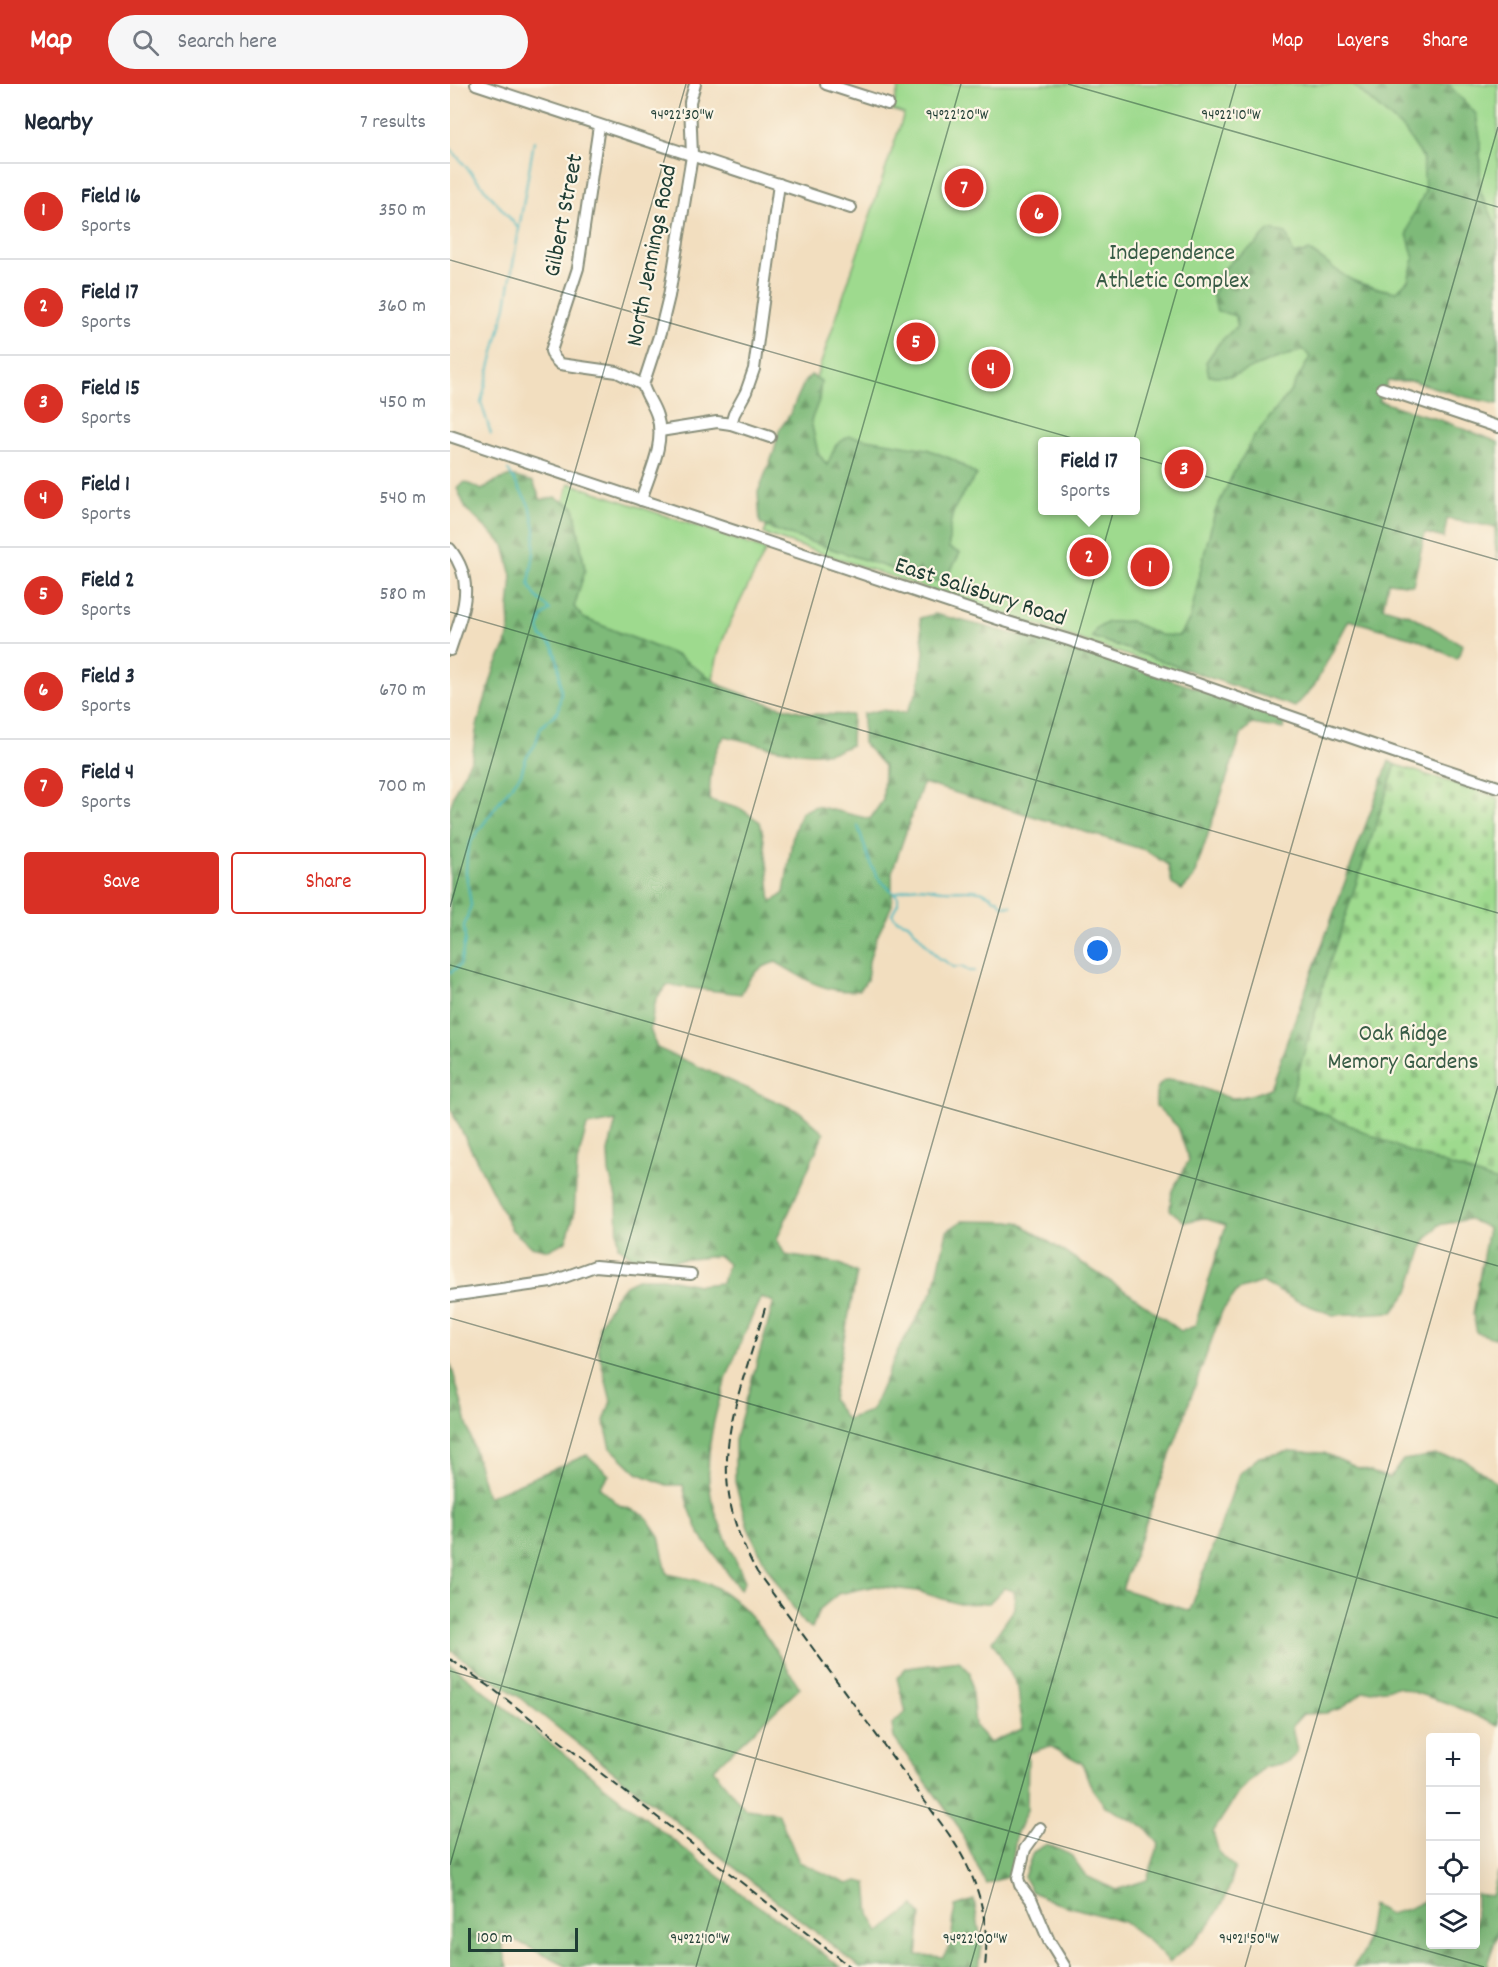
<!DOCTYPE html>
<html lang="en">
<head>
<meta charset="utf-8">
<style>
  body { margin:0; font-family:Dekko,sans-serif; background:#f6f6f7; color:#1f2937 }
  .controls { position:absolute; right:18px; bottom:18px; display:grid; overflow:hidden; border-radius:6px; box-shadow:0 6px 24px #0002 }
  .controls button { width:54px; height:54px; display:grid; place-items:center; padding:0; border:0; border-bottom:2px solid #e0e1e3; background:#fff; color:#1f2937; font:30px sans-serif }
  .scale { position:absolute; left:18px; bottom:15px; width:110px; box-sizing:border-box; padding-left:6px; border:3px solid #1f3d34; border-top:0; font-size:16px; line-height:21px; white-space:nowrap; color:#1f3d34; -webkit-text-stroke:4px #fcf5e5; paint-order:stroke }
  .you { position:absolute; left:648px; top:867px; width:21px; height:21px; margin:-15px; border:4px solid #fff; border-radius:50%; background:#1a73e8; box-shadow:0 0 0 9px #1a73e833 }
  .badge { display:grid; place-items:center; width:39px; height:39px; border-radius:50%; background:#d93025; color:#fff; font-size:20px; font-weight:700 }
  .pin { position:absolute; translate:-50% -50%; border:3px solid #fff; box-shadow:0 2px 6px #0006 }
  .popup { position:absolute; left:588px; top:353px; width:102px; height:78px; box-sizing:border-box; display:grid; place-content:center; border-radius:6px; background:#fff; filter:drop-shadow(0 2px 4px #0005); font-size:20px; white-space:nowrap; color:#747a83 }
  .popup b { font-size:22px; color:#1f2937 }
  .popup::after { content:''; position:absolute; left:50%; top:100%; margin-left:-12px; border:12px solid transparent; border-top-color:#fff }
  .list { margin:0; padding:0; list-style:none }
  h2 { display:flex; justify-content:space-between; align-items:center; height:78px; margin:0; padding:0 24px; font-size:26px }
  h2 small { font-size:20px; font-weight:400; color:#747a83 }
  .list li { display:grid; grid-template-columns:39px 1fr auto; gap:18px; align-items:center; box-sizing:border-box; height:96px; padding:0 24px; border-top:2px solid #e0e1e3 }
  .list b { display:block; font-size:22px; white-space:nowrap }
  .list p { margin:0; font-size:20px; white-space:nowrap; color:#747a83 }
  .list em { font-size:20px; font-style:normal; color:#747a83 }
  .actions { display:flex; gap:12px; padding:18px 24px }
  .actions a { flex:1; padding:14px 0; border:2px solid #d93025; border-radius:6px; text-align:center; font-size:21px; color:#d93025 }
  .actions .main { background:#d93025; color:#fff }
  .icon { flex:none; width:33px; height:33px; fill:none; stroke:currentColor; stroke-width:2; stroke-linecap:round; stroke-linejoin:round }
  .map { position:relative; flex:none; width:1048px; height:1883px; overflow:hidden }
  header { display:flex; align-items:center; gap:36px; box-sizing:border-box; height:84px; padding:0 30px; background:#d93025; color:#fff }
  header strong { font-size:28px }
  nav { display:flex; gap:33px; margin-inline-start:auto; font-size:21px }
  .search { width:420px; height:54px; background:#f6f6f7; display:flex; align-items:center; gap:15px; box-sizing:border-box; padding:0 21px; border-radius:33px; color:#747a83; font-size:22px }
  main { display:flex }
  aside { flex:1; background:#fff }
  .map>svg:first-child { display:block }
  .green { fill:#9eda8e; stroke:#5e8c61; stroke-width:1.5; fill-rule:evenodd }
  .forest { fill:url(#forest-firs); stroke:#4e7c56; stroke-width:1.5 }
  .cemetery { fill:url(#cemetery-stones); stroke:#5e8c61; stroke-width:1.5 }
  .lines { fill:none; stroke-linecap:round; stroke-linejoin:round }
  .stream { stroke:#47b7be; stroke-width:2 }
  .minor-casing { stroke:#888e7a; stroke-width:14 }
  .minor { stroke:#fff; stroke-width:10 }
  .rail { stroke:#1f3d34; stroke-width:2; stroke-dasharray:9 4.5; stroke-linecap:butt }
  .ticks { fill:none; stroke:#1f3d34; stroke-width:1.5; stroke-opacity:0.45 }
  .labels { text-anchor:middle; stroke-width:4.5; stroke-linejoin:round; paint-order:stroke }
  .street-label { font-size:24px; fill:#1f3d34; stroke:#fcf5e5 }
  .park-label { font-size:24px; fill:#385c46; stroke:#fcf5e5 }
  .ticks-label { font-size:15px; text-anchor:middle; fill:#1f3d34; stroke:#fcf5e5; stroke-width:4.5; stroke-linejoin:round; paint-order:stroke }
</style>
</head>
<body>
<header>
<strong>Map</strong>
<div class="search"><svg class="icon" aria-label="search" viewBox="0 0 24 24"><circle cx="10" cy="10" r="6"/><path d="M15 15l6 6"/></svg>Search here</div>
<nav><a>Map</a><a>Layers</a><a>Share</a></nav>
</header>
<main>
<aside>
<h2>Nearby<small>7 results</small></h2>
<ul class="list">
<li><span class="badge">1</span><div><b>Field 16</b><p>Sports</p></div><em>350 m</em></li>
<li><span class="badge">2</span><div><b>Field 17</b><p>Sports</p></div><em>360 m</em></li>
<li><span class="badge">3</span><div><b>Field 15</b><p>Sports</p></div><em>450 m</em></li>
<li><span class="badge">4</span><div><b>Field 1</b><p>Sports</p></div><em>540 m</em></li>
<li><span class="badge">5</span><div><b>Field 2</b><p>Sports</p></div><em>580 m</em></li>
<li><span class="badge">6</span><div><b>Field 3</b><p>Sports</p></div><em>670 m</em></li>
<li><span class="badge">7</span><div><b>Field 4</b><p>Sports</p></div><em>700 m</em></li>
</ul>
<div class="actions"><a class="main">Save</a><a>Share</a></div>
</aside>
<div class="map">
<svg width="1048" height="1883" viewBox="0 0 1048 1883">
  <defs>
    <pattern id="forest-firs" width="22" height="20" patternUnits="userSpaceOnUse" patternTransform="scale(1.5)"><rect width="22" height="20" fill="#7eba79"/><path d="M5 1l3.5 6h-7zM16 11l3.5 6h-7z" fill="#679864"/></pattern>
    <pattern id="cemetery-stones" width="16" height="16" patternUnits="userSpaceOnUse" patternTransform="scale(1.5)"><rect width="16" height="16" fill="#9eda8e"/><path d="M2 7V4a2 2 0 0 1 4 0v3zM10 15v-3a2 2 0 0 1 4 0v3z" fill="#88bc7b"/></pattern>
  </defs>
  <rect width="100%" height="100%" fill="#fcf5e5"/>
  <filter id="ink" filterUnits="userSpaceOnUse"><feTurbulence type="fractalNoise" baseFrequency=".0167" numOctaves="2"/><feDisplacementMap in="SourceGraphic" scale="12" xChannelSelector="R" yChannelSelector="G"/><feConvolveMatrix kernelMatrix="1 2 1 2 8 2 1 2 1" color-interpolation-filters="sRGB"/></filter>
  <filter id="wash" filterUnits="userSpaceOnUse"><feTurbulence type="fractalNoise" baseFrequency=".008" numOctaves="4" result="noise"/><feDisplacementMap in="SourceGraphic" scale="24" xChannelSelector="R" yChannelSelector="G"/><feGaussianBlur stdDeviation="1.35" result="paint"/><feColorMatrix in="noise" values="0 0 0 0 0 0 0 0 0 0 0 0 0 0 0 0 0 1.4 0 .05"/><feComposite in="paint" operator="in"/></filter>
  <g filter="url(#wash)">
    <rect width="100%" height="100%" fill="#f2debf"/>
    <g class="green">
      <path d="M450 0H1048V298L892 253 798 385 733 590 314 450 454 30 442 26ZM592 358H686V426H592Z"/>
      <path d="M119 399 316 466C297 508 268 550 263 596L228 572 133 534 124 523 135 486 124 423 114 417Z"/>
    </g>
    <g class="forest">
      <path d="M902 0H998L1026 30 1030 53V107L1048 145V320L1015 313 963 297H938L929 317 993 337 1048 358V476L1045 460V443L997 435 994 454 975 449 963 501 938 498 933 523 960 531 1013 561 1007 575 967 555 899 536 864 602 845 623 642 553 646 545 658 538 680 537 710 551 729 552 740 535 753 475 765 428 783 390 804 353 840 308 860 273 854 266 822 276 782 292H759L756 278 769 259 787 242 786 232 767 227 763 213 769 190 784 175 806 160 819 146 836 149 844 171 859 167C873 175 886 187 900 195 913 202 931 205 946 208L958 196 964 175 957 150 962 133 975 108 973 74 955 47Z"/>
      <path d="M361 291 371 297 369 316 361 337 368 369 377 381 386 361 399 352 477 365 504 376 527 391C506 418 498 429 499 464L510 469 500 488 485 498 469 494 322 445 310 439 308 408 324 368 329 346 339 332 355 297Z"/>
      <path d="M61 392 83 398 91 416 105 413 124 423 135 486 124 523 133 534 228 572 272 602 320 620 361 630 402 631 401 661C395 663 389 667 383 668 350 673 307 660 275 652 261 668 260 694 259 716L291 725 310 738C317 764 318 791 321 819L334 809 343 751 351 728 366 722 420 735 433 716 434 682 413 659V630L431 626 456 629 468 606 474 568 470 534 485 530 632 567 835 633 833 645 802 640 792 649 743 795 732 806 722 800 718 781 695 766 473 699 442 788V821L426 855 419 877 417 896 409 906C377 911 353 894 326 878 306 884 300 891 291 910L217 901 206 915 200 945 207 964 350 1028 374 1049 327 1155 335 1171 388 1179 407 1189 382 1316 396 1335 421 1327 448 1266 484 1205 497 1147 512 1137 568 1138 680 1210 731 1247 745 1242 776 1141 753 1134 735 1138 720 1126 722 1107 739 1076 728 1043 706 1022C701 968 760 1013 783 1014 795 1014 808 1009 820 1004L939 677 946 681 878 884 841 1015 955 1066 1048 1098V1255L1027 1249 1023 1230 1038 1144 1019 1135 989 1141 975 1157 959 1207 943 1228 883 1231 845 1216 812 1198 788 1206 772 1227 672 1505 740 1527 789 1390 809 1373 841 1367 874 1369 908 1384 940 1394 953 1376 985 1371 1013 1375 1047 1399 1048 1409V1642L1003 1621 948 1603 913 1608 892 1624 876 1629 853 1630 842 1642 847 1668 838 1678 814 1683 788 1709 763 1748 769 1769 785 1784C774 1829 755 1850 719 1878L701 1859 674 1838 603 1818 581 1807 574 1793 583 1768 597 1760 621 1771 636 1792 666 1806 697 1796 709 1760 696 1744 655 1722 641 1703 632 1679 600 1662 578 1669 577 1726 566 1751 563 1773 565 1790 536 1800 508 1742 444 1654 442 1640 456 1628 447 1594 456 1584 509 1577 520 1588 525 1642 540 1659 572 1645 568 1603 542 1557 565 1524 564 1507 554 1504 539 1519 509 1520 467 1507 425 1502 388 1510 369 1526 362 1544 354 1540 316 1482 298 1444 285 1398V1355L324 1218 311 1213C285 1269 248 1349 261 1412 268 1442 283 1469 295 1497L290 1506 250 1451 238 1421 233 1401H217L187 1389 161 1364 154 1337 161 1317 148 1265 149 1242 163 1216 175 1201 189 1194H213L248 1201 272 1199 278 1180 269 1172 210 1178 183 1174 168 1162 167 1117 159 1088 158 1068 166 1037 137 1042 127 1079 124 1131 116 1157 99 1166 81 1162 62 1146 0 1024V724L7 702 22 674 27 642 45 583 56 561 60 543 59 525 62 492 54 461 16 425 7 404 15 398 32 406 46 397Z"/>
      <path d="M0 1277 37 1413 137 1371 159 1391 149 1403 169 1421 194 1430 209 1452 217 1490C232 1494 250 1495 263 1502 304 1523 325 1567 350 1604L263 1685 295 1725 328 1729 349 1778 398 1800 408 1797 417 1799 420 1830 429 1849 464 1822 471 1831 467 1871 493 1873 501 1860 505 1822 524 1816 532 1862 529 1883H410L69 1613 0 1566Z"/>
      <path d="M0 1580 294 1812 326 1834 391 1883H118L49 1848 58 1883H0Z"/>
      <path d="M1048 1788V1849L1036 1883H903L914 1868 922 1821 939 1830 958 1825 980 1814V1860H1026V1810L1042 1812Z"/>
    </g>
    <path class="cemetery" d="M946 681 1048 713V1098L955 1066 841 1015 878 884Z"/>
    <g class="lines">
      <g class="stream">
        <path d="M0 64 69 145 56 222 31 318 41 350"/>
        <path d="M69 145 84 57"/>
        <path d="M408 742 420 779 428 794 448 813V819L442 830 446 835 458 839 490 876 492 875 503 883H512L519 887H524"/>
        <path d="M446 809C464 799 478 805 496 806 507 807 518 805 529 807 535 807 535 811 542 812L544 815H548L552 821 562 822"/>
        <path d="M0 889 10 881 15 856 14 842 21 821 16 789 17 770 20 759 52 714 71 690 76 674 85 661 91 643 108 627 111 608 108 578 103 562 92 553 89 545 92 533 100 526 85 511 79 500 84 468 85 445 82 430 78 419 58 386"/>
      </g>
    </g>
  </g>
  <g filter="url(#ink)">
    <g class="lines">
      <g class="minor-casing">
        <g id="minor">
          <path d="M26 0 401 124"/>
          <path d="M376 0 438 20"/>
          <path d="M149 42 128 184 101 267 104 274 110 280 167 288 193 301"/>
          <path d="M932 304 1048 343"/>
          <path d="M281 340 284 330 296 308 304 285 329 100"/>
          <path d="M210 347 267 338 281 340 320 353"/>
          <path d="M0 352 542 533C569 542 597 549 625 558 766 605 906 657 1048 703"/>
          <path d="M191 416C199 390 216 359 207 332 204 321 196 312 193 301L210 249 219 212 242 72 240 18 245 0"/>
          <path d="M0 465C27 499 12 529 0 566"/>
          <path d="M0 1212 101 1198 145 1182 241 1190"/>
          <path d="M590 1744 575 1765 568 1794 570 1801 582 1817 599 1857 615 1883"/>
        </g>
      </g>
      <use href="#minor" class="minor"/>
      <g class="rail">
        <path d="M315 1224C286 1324 250 1387 307 1488L493 1742C524 1784 541 1830 535 1883"/>
        <path d="M0 1575 39 1602 400 1883"/>
      </g>
    </g>
  </g>
  <path class="ticks" d="M618 0 1048 123M0 176 1048 476M0 528 1048 829M0 823 236 0M0 881 1048 1182M0 1234 1048 1534M0 1587 1034 1883M0 1781 511 0M246 1883 786 0M520 1883 1048 43M795 1883 1048 1002"/>
  <g class="labels">
    <g class="street-label">
      <text transform="translate(112 131) rotate(-79)" y="8">Gilbert Street</text>
      <text transform="translate(200 171) rotate(-79)" y="8">North Jennings Road</text>
      <text transform="translate(531 506) rotate(18)" y="8">East Salisbury Road</text>
    </g>
    <g class="park-label">
      <text x="722" y="175">Independence<tspan x="722" dy="28">Athletic Complex</tspan></text>
      <text x="953" y="956">Oak Ridge<tspan x="953" dy="28">Memory Gardens</tspan></text>
    </g>
  </g>
  <g class="ticks-label">
    <text x="232" y="35">94°22'30"W</text>
    <text x="507" y="35">94°22'20"W</text>
    <text x="781" y="35">94°22'10"W</text>
    <text x="250" y="1859">94°22'10"W</text>
    <text x="525" y="1859">94°22'00"W</text>
    <text x="799" y="1859">94°21'50"W</text>
  </g>
</svg>
<div class="controls">
<button>+</button>
<button>−</button>
<button><svg class="icon" aria-label="locate" viewBox="0 0 24 24"><circle cx="12" cy="12" r="6"/><path d="M12 2v4M12 18v4M2 12h4M18 12h4"/></svg></button>
<button><svg class="icon" aria-label="layers" viewBox="0 0 24 24"><path d="M12 4l9 5-9 5-9-5zM3 14l9 5 9-5"/></svg></button>
</div>
<div class="scale">100 m</div>
<div class="you"></div>
<div class="pin badge" style="left:700px;top:483px">1</div>
<div class="pin badge" style="left:639px;top:473px">2</div>
<div class="popup"><b>Field 17</b>Sports</div>
<div class="pin badge" style="left:734px;top:385px">3</div>
<div class="pin badge" style="left:541px;top:285px">4</div>
<div class="pin badge" style="left:466px;top:258px">5</div>
<div class="pin badge" style="left:589px;top:130px">6</div>
<div class="pin badge" style="left:514px;top:104px">7</div>
</div>
</main>
</body>
</html>
